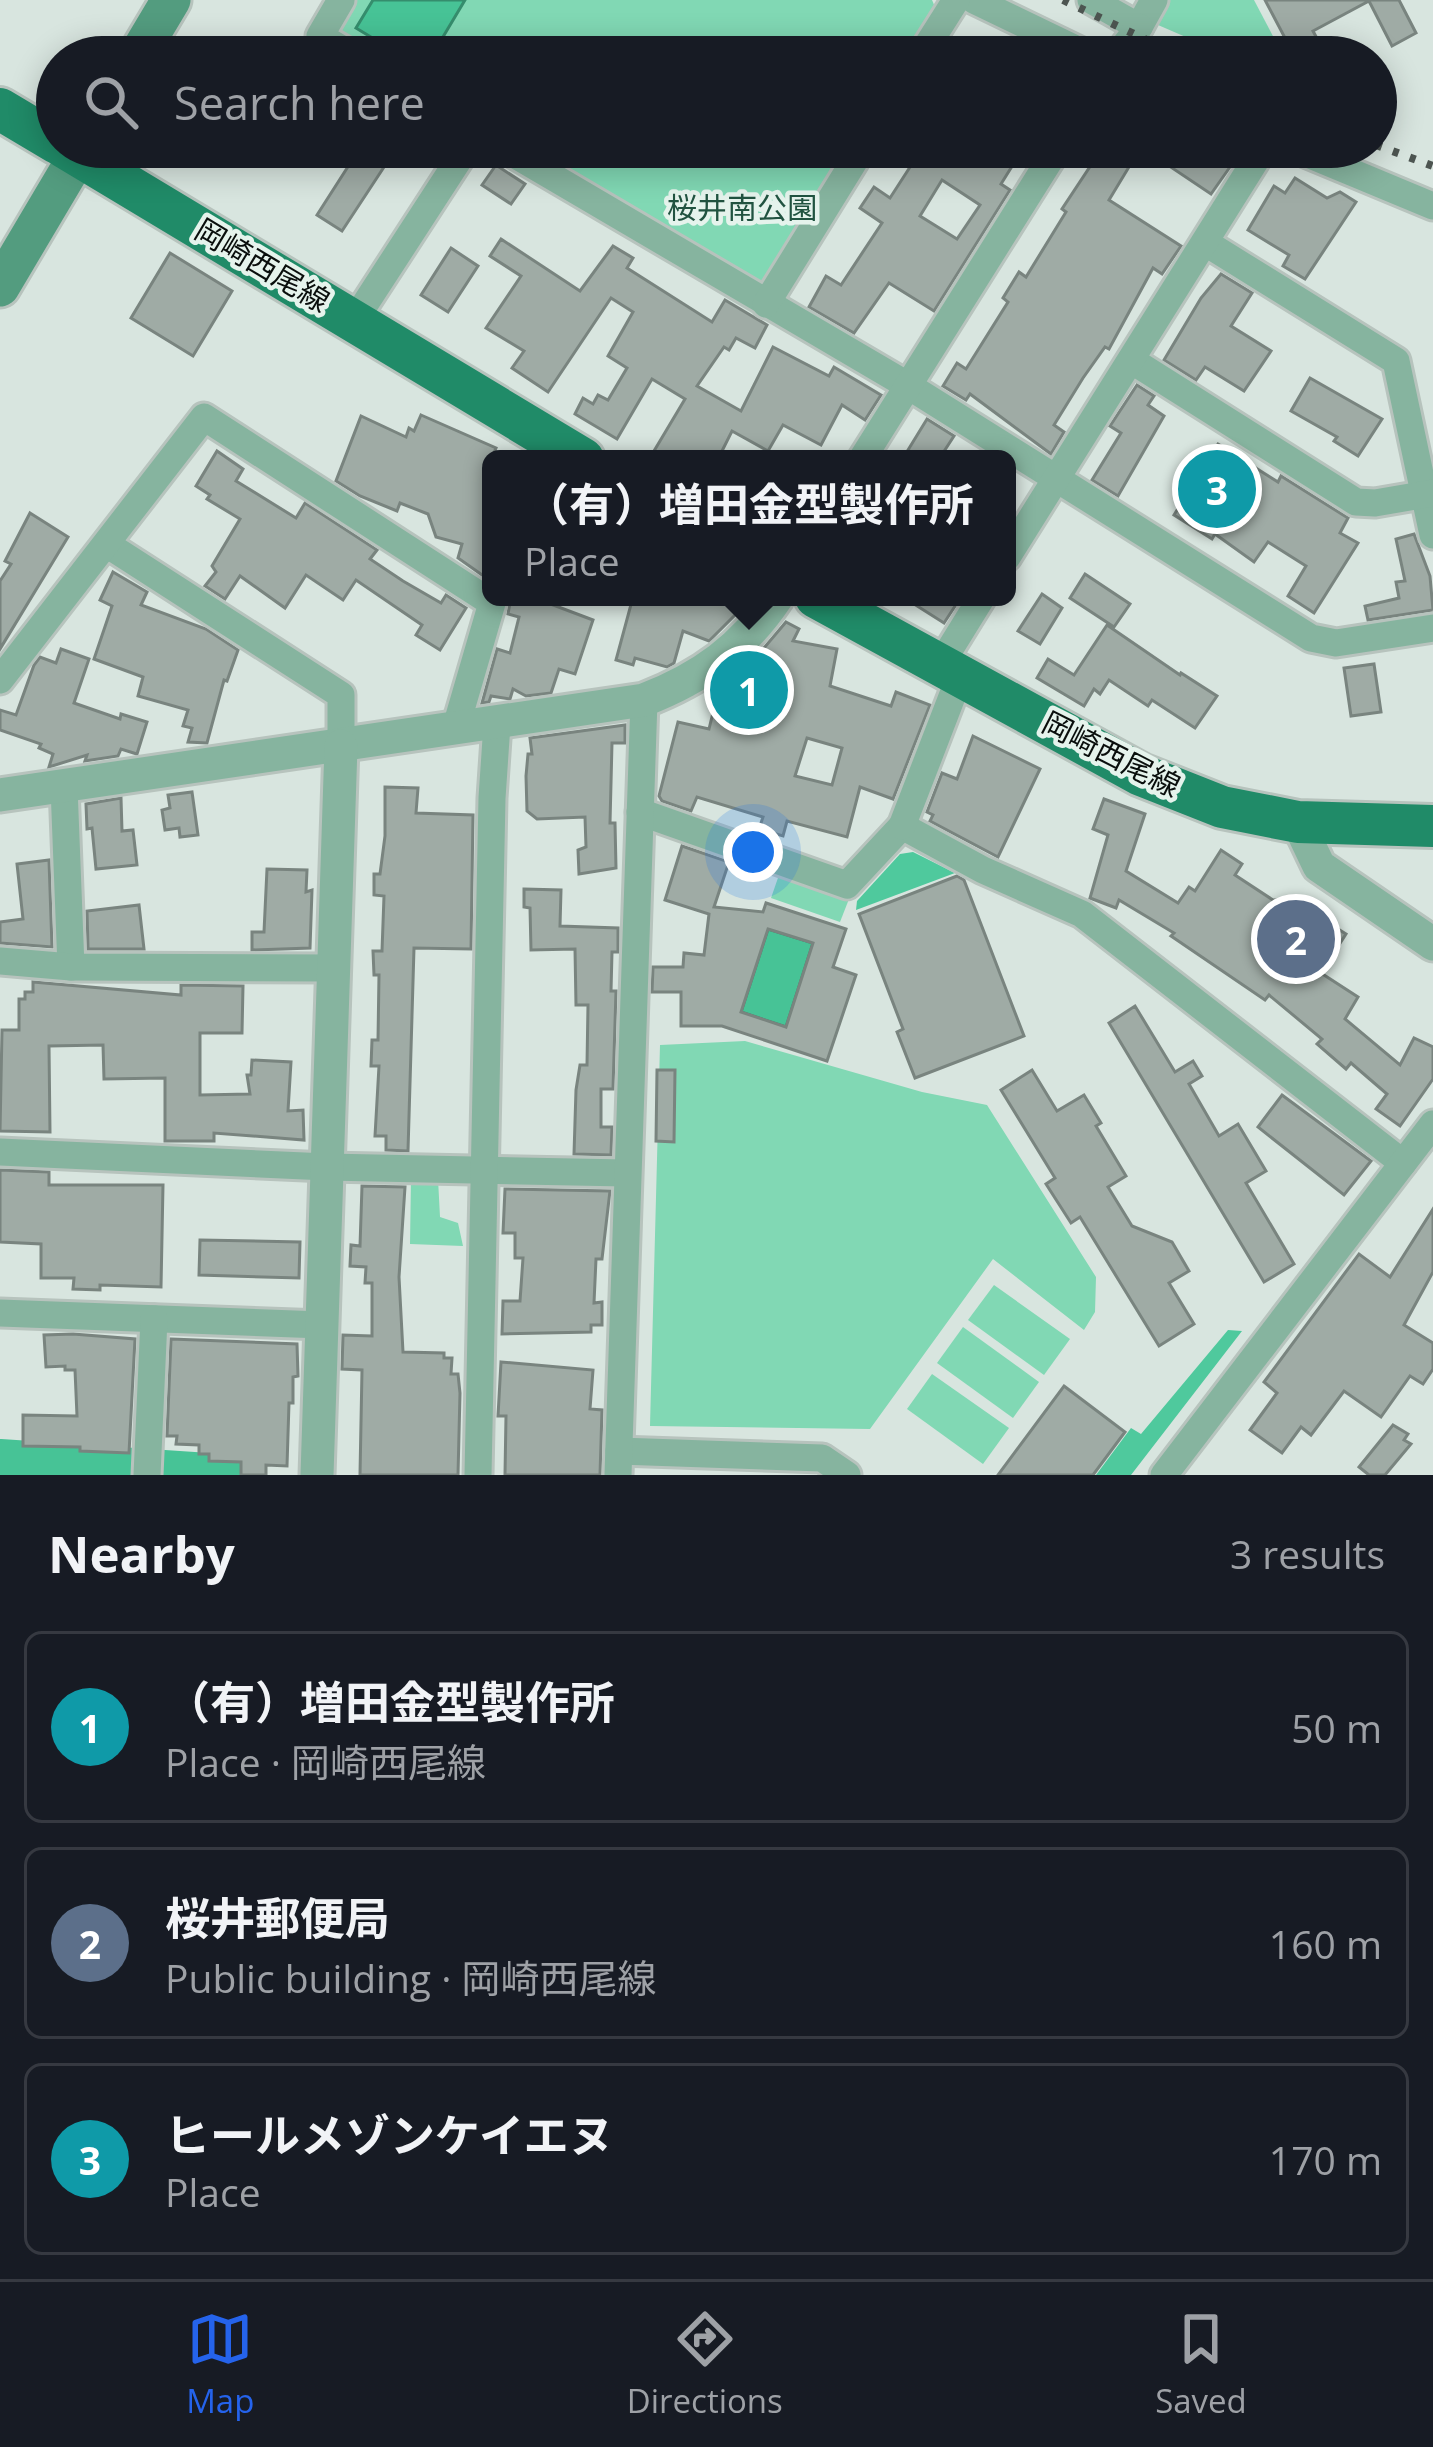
<!DOCTYPE html>
<html lang="en">
<head>
<meta charset="utf-8">
<style>
  body { margin:0; font-family:"Open Sans","Noto Sans JP",sans-serif; background:#242831; color:#f1f3f6 }
  .you { position:absolute; left:753px; top:852px; width:42px; height:42px; margin:-30px; border:9px solid #fff; border-radius:50%; background:#1a73e8; box-shadow:0 0 0 18px #1a73e833 }
  .badge { display:grid; place-items:center; width:78px; height:78px; border-radius:50%; background:#2563eb; color:#fff; font-size:39px; font-weight:700 }
  .pin { position:absolute; translate:-50% -50%; border:6px solid #fff; box-shadow:0 3px 12px #0006 }
  .popup { position:absolute; left:482px; top:450px; width:534px; height:156px; box-sizing:border-box; display:grid; place-content:center; border-radius:18px; background:#171b24; filter:drop-shadow(0 3px 9px #0005); font-size:39px; white-space:nowrap; color:#9ea1a6 }
  .popup b { font-size:45px; color:#f1f3f6 }
  .popup::after { content:''; position:absolute; left:50%; top:100%; margin-left:-24px; border:24px solid transparent; border-top-color:#171b24 }
  .list { margin:0; padding:0; list-style:none }
  h2 { display:flex; justify-content:space-between; align-items:center; height:156px; margin:0; padding:0 48px; font-size:51px }
  h2 small { font-size:39px; font-weight:400; color:#9ea1a6 }
  .list li { display:grid; grid-template-columns:78px 1fr auto; gap:36px; align-items:center; box-sizing:border-box; height:192px; margin:0 24px 24px; padding:0 24px; border:3px solid #363941; border-radius:18px }
  .list b { display:block; font-size:45px; white-space:nowrap }
  .list p { margin:0; font-size:39px; white-space:nowrap; color:#9ea1a6 }
  .list em { font-size:39px; font-style:normal; color:#9ea1a6 }
  .icon { flex:none; width:66px; height:66px; fill:none; stroke:currentColor; stroke-width:2; stroke-linecap:round; stroke-linejoin:round }
  .map { position:relative; flex:none; width:1433px; height:1475px; overflow:hidden }
  .search { position:absolute; background:#171b24; box-shadow:0 6px 30px #0003; left:36px; right:36px; top:36px; height:132px; display:flex; align-items:center; gap:30px; box-sizing:border-box; padding:0 42px; border-radius:66px; color:#9ea1a6; font-size:45px }
  .sheet { height:804px; background:#171b24 }
  nav { display:flex; justify-content:space-around; align-items:center; box-sizing:border-box; height:168px; border-top:3px solid #363941; background:#171b24; font-size:33px; color:#9ea1a6 }
  nav a { display:grid; justify-items:center; gap:6px }
  nav .on { color:#2563eb }
  .map>svg:first-child { display:block }
  .green { fill:#81d8b4 }
  .forest { fill:#4fc99d }
  .water { fill:#47c396; stroke:#358d6d; stroke-width:3 }
  .lines { fill:none; stroke-linecap:round; stroke-linejoin:round }
  .river { stroke:#47c396; stroke-width:42 }
  .building { fill:#9faba5; stroke:#79847f; stroke-width:3; fill-rule:evenodd }
  .minor-casing { stroke:#b7c3bd; stroke-width:33 }
  .tertiary-casing { stroke:#b7c3bd; stroke-width:39 }
  .secondary-casing { stroke:#b7c3bd; stroke-width:45 }
  .primary-casing { stroke:#b7c3bd; stroke-width:48 }
  .minor { stroke:#86b49f; stroke-width:27 }
  .tertiary { stroke:#86b49f; stroke-width:33 }
  .secondary { stroke:#539c7f; stroke-width:39 }
  .primary { stroke:#208b68; stroke-width:42 }
  .rail { stroke:#4d5551; stroke-width:8; stroke-dasharray:6 12; stroke-linecap:butt }
  .labels { text-anchor:middle; stroke-width:9; stroke-linejoin:round; paint-order:stroke }
  .park-label { font-size:30px; fill:#215340; stroke:#e5f3ec }
  .street-label { font-size:30px; fill:#0a0f0d; stroke:#e5f3ec }
</style>
</head>
<body>
<div class="map">
<svg width="1433" height="1475" viewBox="0 0 1433 1475">
  <rect width="100%" height="100%" fill="#d8e5df"/>
  <g class="green">
    <path d="M352 0H932L938 14 912 57H369L339 39 336 27Z"/>
    <path d="M1168 0H1254L1284 57H1232L1158 25 1156 18Z"/>
    <path d="M519 147H855L768 286 753 287Z"/>
    <path d="M779 875 849 899 840 922 771 898Z"/>
    <path d="M745 1041 922 1092 987 1105 1096 1277 1095 1312 1084 1330 993 1259 870 1429 650 1426 660 1045Z"/>
    <path d="M411 1179H438L440 1217 458 1223 463 1246 410 1244Z"/>
    <path d="M994 1285 1070 1339 1044 1375 968 1320Z"/>
    <path d="M963 1327 1039 1382 1013 1418 937 1363Z"/>
    <path d="M932 1374 1009 1428 983 1464 907 1409Z"/>
  </g>
  <g class="forest">
    <path d="M913 852 955 873 856 910 857 901 900 854Z"/>
    <path d="M1228 1330 1242 1331 1131 1475H1096L1131 1428 1141 1434Z"/>
  </g>
  <g class="water">
    <path d="M373 0H465L431 57H404L356 28Z"/>
    <path d="M768 929 813 943 786 1027 741 1012Z"/>
  </g>
  <g class="lines">
    <path class="river" d="M0 1460 223 1475"/>
  </g>
  <g class="building">
    <path d="M1265 0H1399L1416 33 1392 46 1369 1 1313 31 1327 57H1295Z"/>
    <path d="M923 147H954L979 163 989 147H1024L1001 184 1010 190 934 311 889 283 854 333 809 307 826 276 841 285 882 223 860 208 874 187 890 198ZM942 180 980 205 957 239 920 216Z"/>
    <path d="M1103 147H1201L1230 167 1211 194 1141 147 1109 200 1181 246 1162 274 1153 268 1109 349 1105 347 1083 378 1054 425 1064 432 1051 454 970 394 966 400 943 386 957 363 966 369 1008 302 1003 298 1019 272 1026 277 1066 212 1062 209Z"/>
    <path d="M358 151 384 167 342 231 317 215Z"/>
    <path d="M496 165 525 184 511 204 482 185Z"/>
    <path d="M1295 178 1327 198 1340 192 1356 202 1305 279 1283 266 1289 255 1248 230 1274 186 1285 193Z"/>
    <path d="M501 239 580 291 613 246 633 258 627 268 712 322 725 300 767 325 755 348 736 338 729 350 724 347 697 386 741 411 773 347 829 376 834 367 881 395 865 420 842 405 821 445 783 425 768 451 732 431 718 459H667L654 451 685 399 652 379 617 439 575 414 583 398 593 404 598 395 608 400 627 368 608 356 633 312 611 298 548 392 512 368 524 351 486 328 521 276 490 256Z"/>
    <path d="M451 248 478 266 448 312 421 295Z"/>
    <path d="M170 253 232 291 193 356 131 318Z"/>
    <path d="M1221 274 1252 293 1231 326 1271 351 1244 391 1205 367 1196 380 1164 360 1201 298Z"/>
    <path d="M1310 378 1382 419 1358 456 1334 441 1337 437 1291 411Z"/>
    <path d="M1137 385 1154 396 1148 405 1164 416 1118 496 1092 480 1121 433 1110 426Z"/>
    <path d="M421 415 496 448 491 459V567L485 577 458 558 462 544 436 537 428 514 400 503 397 511 360 496 336 481 361 416 406 437 409 428 414 431Z"/>
    <path d="M927 419 954 436 939 459H921L908 450Z"/>
    <path d="M1218 444 1278 482 1281 476 1348 518 1340 533 1358 543 1314 613 1288 596 1306 566 1268 542 1254 562 1215 534 1212 539 1174 515Z"/>
    <path d="M217 451 243 469 236 481 296 518 305 503 377 550 370 559 403 581 441 603 446 595 466 608 440 650 416 635 422 625 356 580 343 600 306 575 285 608 240 576 225 599 205 586 216 572 212 566 240 519 207 499 210 495 196 486Z"/>
    <path d="M30 513 68 537 0 649V581L11 564 5 561Z"/>
    <path d="M1414 534 1430 576 1433 610 1368 620 1365 606 1399 598 1396 582 1405 581 1396 539Z"/>
    <path d="M113 572 147 592 141 605 206 629 238 650 227 681 224 680 207 743 188 742 192 728 183 726 188 710 138 696 143 677 94 659 112 606 100 600Z"/>
    <path d="M1085 574 1130 604 1114 627 1070 598Z"/>
    <path d="M1042 594 1062 608 1040 644 1018 631Z"/>
    <path d="M511 597 548 603 593 620 575 674 559 669 551 693 526 696 513 689 510 699 491 696 489 702 482 703 497 649 510 653 519 617 508 614Z"/>
    <path d="M633 597H722L741 609 709 641 683 631 674 663 667 667 635 658 633 665 616 660Z"/>
    <path d="M903 597H961L944 623Z"/>
    <path d="M786 622 799 629 793 641 837 649 830 686 891 706 896 692 930 705 893 799 860 787 847 837 787 821 783 836 759 829 763 817 697 797 691 811 662 801 659 796 678 722 709 729 720 684 764 648ZM807 738 842 748 832 785 795 776Z"/>
    <path d="M1107 625 1180 675 1181 673 1217 696 1195 728 1152 700 1148 706 1109 680 1100 694 1094 689 1084 706 1037 678 1048 659 1074 675Z"/>
    <path d="M61 649 89 659 74 703 120 719 121 714 147 722 137 754 121 749 118 756 85 761 87 755 49 767 53 754 39 748 41 744 0 730V710L16 715 34 665 40 657 56 663Z"/>
    <path d="M1374 664 1381 712 1351 716 1344 668Z"/>
    <path d="M625 725V743H612L610 823H615L616 868 579 874 578 850 586 847 585 817 537 819 527 811 526 776 528 754H532L530 738Z"/>
    <path d="M973 736 1040 769 998 857 930 821 933 815 927 812 942 773 957 779Z"/>
    <path d="M385 787 418 788 416 813 473 815 471 949 414 948 408 1151 386 1150V1136H375L379 1066H371L372 1040H378L379 975H374L373 951H382L384 896 374 895V874H380L385 836Z"/>
    <path d="M192 792 198 835 180 837 179 828 165 830 162 810 170 808 168 795Z"/>
    <path d="M121 798 122 831 133 830 137 865 96 869 92 828 87 829 86 804Z"/>
    <path d="M1104 799 1145 814 1126 871 1178 903 1189 887 1195 891 1221 850 1242 864 1235 875 1273 900 1308 899 1320 910 1322 919 1346 934 1321 973 1358 997 1345 1019 1400 1065 1414 1038 1433 1047V1079L1400 1126 1376 1109 1387 1094 1351 1063 1346 1069 1317 1044 1322 1039 1269 995 1265 1000 1171 936 1174 933 1119 900 1116 908 1090 898 1108 835 1093 829Z"/>
    <path d="M682 846 729 862 714 907 763 912 766 903 846 929 833 967 856 975 827 1061 722 1026H681V992H652L653 967H683L684 953 704 955 709 914 665 900ZM768 929 813 943 786 1027 741 1012Z"/>
    <path d="M49 860 52 947 0 943V922L23 919 17 864Z"/>
    <path d="M267 869 307 870 306 892 312 890 310 948 252 950V932H264Z"/>
    <path d="M957 876 964 880 1024 1036 915 1078 897 1032 903 1029 859 914Z"/>
    <path d="M524 889 561 890 560 926 618 928V952H612L611 991H616L613 1089H601V1127H612L611 1155 574 1154 576 1090 580 1065H587L588 1005H576L575 949 531 950 530 908 524 907Z"/>
    <path d="M139 905 144 949H88L87 911Z"/>
    <path d="M33 982 181 995V985L243 986 242 1033H200V1095L250 1094 247 1075H251L252 1060 291 1062 288 1111 303 1110 304 1140 214 1133V1141H165V1078L104 1079 103 1045 49 1046 50 1132 0 1131 2 1030H19V999H25V992H33Z"/>
    <path d="M1135 1006 1175 1072 1193 1061 1202 1076 1189 1084 1219 1136 1238 1124 1266 1171 1246 1183 1294 1264 1264 1282 1109 1023Z"/>
    <path d="M657 1070H675L674 1142 656 1141Z"/>
    <path d="M1032 1070 1057 1111 1084 1095 1101 1123 1096 1126 1126 1176 1108 1187 1132 1226 1172 1242 1189 1271 1169 1283 1194 1324 1159 1346 1080 1217 1071 1223 1046 1184 1055 1178 1001 1090Z"/>
    <path d="M1282 1095 1371 1161 1344 1195 1258 1127Z"/>
    <path d="M0 1170 49 1172V1185H163L161 1287 100 1285V1290L73 1289 74 1278H41V1244L0 1242Z"/>
    <path d="M362 1186 405 1187 399 1277 403 1352 444 1353V1358H452L451 1374H458L460 1393 458 1475H360L362 1370 342 1369 343 1335 372 1336V1283H365L366 1267 350 1266 351 1245 360 1246Z"/>
    <path d="M505 1189 610 1191 602 1259H596L594 1303 602 1302V1325H591V1332L502 1334 503 1301H520L523 1258H515V1233H503Z"/>
    <path d="M1433 1209V1272L1404 1325 1433 1343V1369L1423 1384 1410 1376 1381 1417 1344 1391 1311 1435 1301 1427 1282 1453 1250 1430 1277 1393 1264 1382 1359 1254 1390 1277Z"/>
    <path d="M200 1240 300 1242 299 1278 199 1275Z"/>
    <path d="M73 1334 135 1339 129 1453 80 1451V1447L23 1446V1415L77 1416 75 1370H65V1366L46 1367 44 1335Z"/>
    <path d="M171 1339 297 1344 298 1376 293 1377V1403H289L287 1466 266 1465V1475H241V1462L209 1461V1454H199V1445L176 1444 177 1436H167Z"/>
    <path d="M501 1362 593 1370 590 1409 602 1410 600 1475H505L506 1416H498Z"/>
    <path d="M1064 1386 1125 1432 1093 1475H998Z"/>
    <path d="M1393 1425 1408 1434 1404 1440 1411 1444 1385 1475H1369L1359 1467Z"/>
  </g>
  <g class="lines">
    <g class="minor-casing">
      <g id="minor">
        <path d="M341 0 320 36 355 57"/>
        <path d="M974 0 1092 57"/>
        <path d="M1091 0 1139 27 1154 0"/>
        <path d="M920 57 956 0"/>
        <path d="M1116 57 1139 27"/>
        <path d="M502 147 907 385 1311 638 1336 643 1433 628"/>
        <path d="M1291 147 1433 206"/>
        <path d="M1206 243 1396 361 1433 535"/>
        <path d="M766 304 863 147"/>
        <path d="M354 321 467 147"/>
        <path d="M1131 360 1356 502 1375 503 1433 493"/>
        <path d="M862 459 1058 147"/>
        <path d="M108 545 341 695V746"/>
        <path d="M1007 557 1264 147"/>
        <path d="M940 665 982 597"/>
        <path d="M0 680 204 417 492 603 455 730"/>
        <path d="M64 787 71 967"/>
        <path d="M640 812 847 885 902 826 983 870 1082 914 1403 1163"/>
        <path d="M902 826 960 676"/>
        <path d="M0 961 71 967 334 968"/>
        <path d="M0 1152 327 1167 626 1173"/>
        <path d="M0 1313 322 1325"/>
        <path d="M619 1451 822 1458 847 1475"/>
        <path d="M147 1475 154 1319"/>
        <path d="M478 1475 492 798 497 724"/>
        <path d="M618 1475 644 700"/>
        <path d="M1164 1475 1433 1124"/>
      </g>
    </g>
    <g class="tertiary-casing">
      <g id="tertiary">
        <path d="M0 795 644 700C701 678 743 648 777 597"/>
        <path d="M1298 822 1319 866 1433 944"/>
        <path d="M317 1475 341 746"/>
      </g>
    </g>
    <g class="secondary-casing">
      <g id="secondary">
        <path d="M137 57 171 0"/>
        <path d="M0 287 83 147"/>
      </g>
    </g>
    <g class="primary-casing">
      <g id="primary">
        <path d="M0 109 57 143"/>
        <path d="M64 147 583 459"/>
        <path d="M816 597 1141 775 1222 807 1298 822 1433 826"/>
      </g>
    </g>
    <use href="#minor" class="minor"/>
    <use href="#tertiary" class="tertiary"/>
    <use href="#secondary" class="secondary"/>
    <use href="#primary" class="primary"/>
    <g class="rail">
      <path d="M1063 0 1182 57"/>
      <path d="M1376 145 1433 166"/>
    </g>
  </g>
  <g class="labels">
    <g class="park-label">
      <text x="742" y="219">桜井南公園</text>
    </g>
    <g class="street-label">
      <text transform="translate(262 266) rotate(31)" y="10">岡崎西尾線</text>
      <text transform="translate(1111 755) rotate(27)" y="10">岡崎西尾線</text>
    </g>
  </g>
</svg>
<div class="you"></div>
<div class="pin badge" style="left:749px;top:690px;background:#0f9aa8">1</div>
<div class="popup"><b>（有）増田金型製作所</b>Place</div>
<div class="pin badge" style="left:1296px;top:939px;background:#5c6f8a">2</div>
<div class="pin badge" style="left:1217px;top:489px;background:#0f9aa8">3</div>
<div class="search"><svg class="icon" aria-label="search" viewBox="0 0 24 24"><circle cx="10" cy="10" r="6"/><path d="M15 15l6 6"/></svg>Search here</div>
</div>
<section class="sheet">
<h2>Nearby<small>3 results</small></h2>
<ul class="list">
<li><span class="badge" style="background:#0f9aa8">1</span><div><b>（有）増田金型製作所</b><p>Place · 岡崎西尾線</p></div><em>50 m</em></li>
<li><span class="badge" style="background:#5c6f8a">2</span><div><b>桜井郵便局</b><p>Public building · 岡崎西尾線</p></div><em>160 m</em></li>
<li><span class="badge" style="background:#0f9aa8">3</span><div><b>ヒールメゾンケイエヌ</b><p>Place</p></div><em>170 m</em></li>
</ul>
</section>
<nav>
<a class="on"><svg class="icon" aria-label="map" viewBox="0 0 24 24"><path d="M3 6l6-2 6 2 6-2v14l-6 2-6-2-6 2zM9 4v14M15 6v14"/></svg>Map</a>
<a><svg class="icon" aria-label="directions" viewBox="0 0 24 24"><path d="M12 3l9 9-9 9-9-9zM9 14v-3h6M13 9l2 2-2 2"/></svg>Directions</a>
<a><svg class="icon" aria-label="saved" viewBox="0 0 24 24"><path d="M7 4h10v16l-5-4-5 4z"/></svg>Saved</a>
</nav>
</body>
</html>
